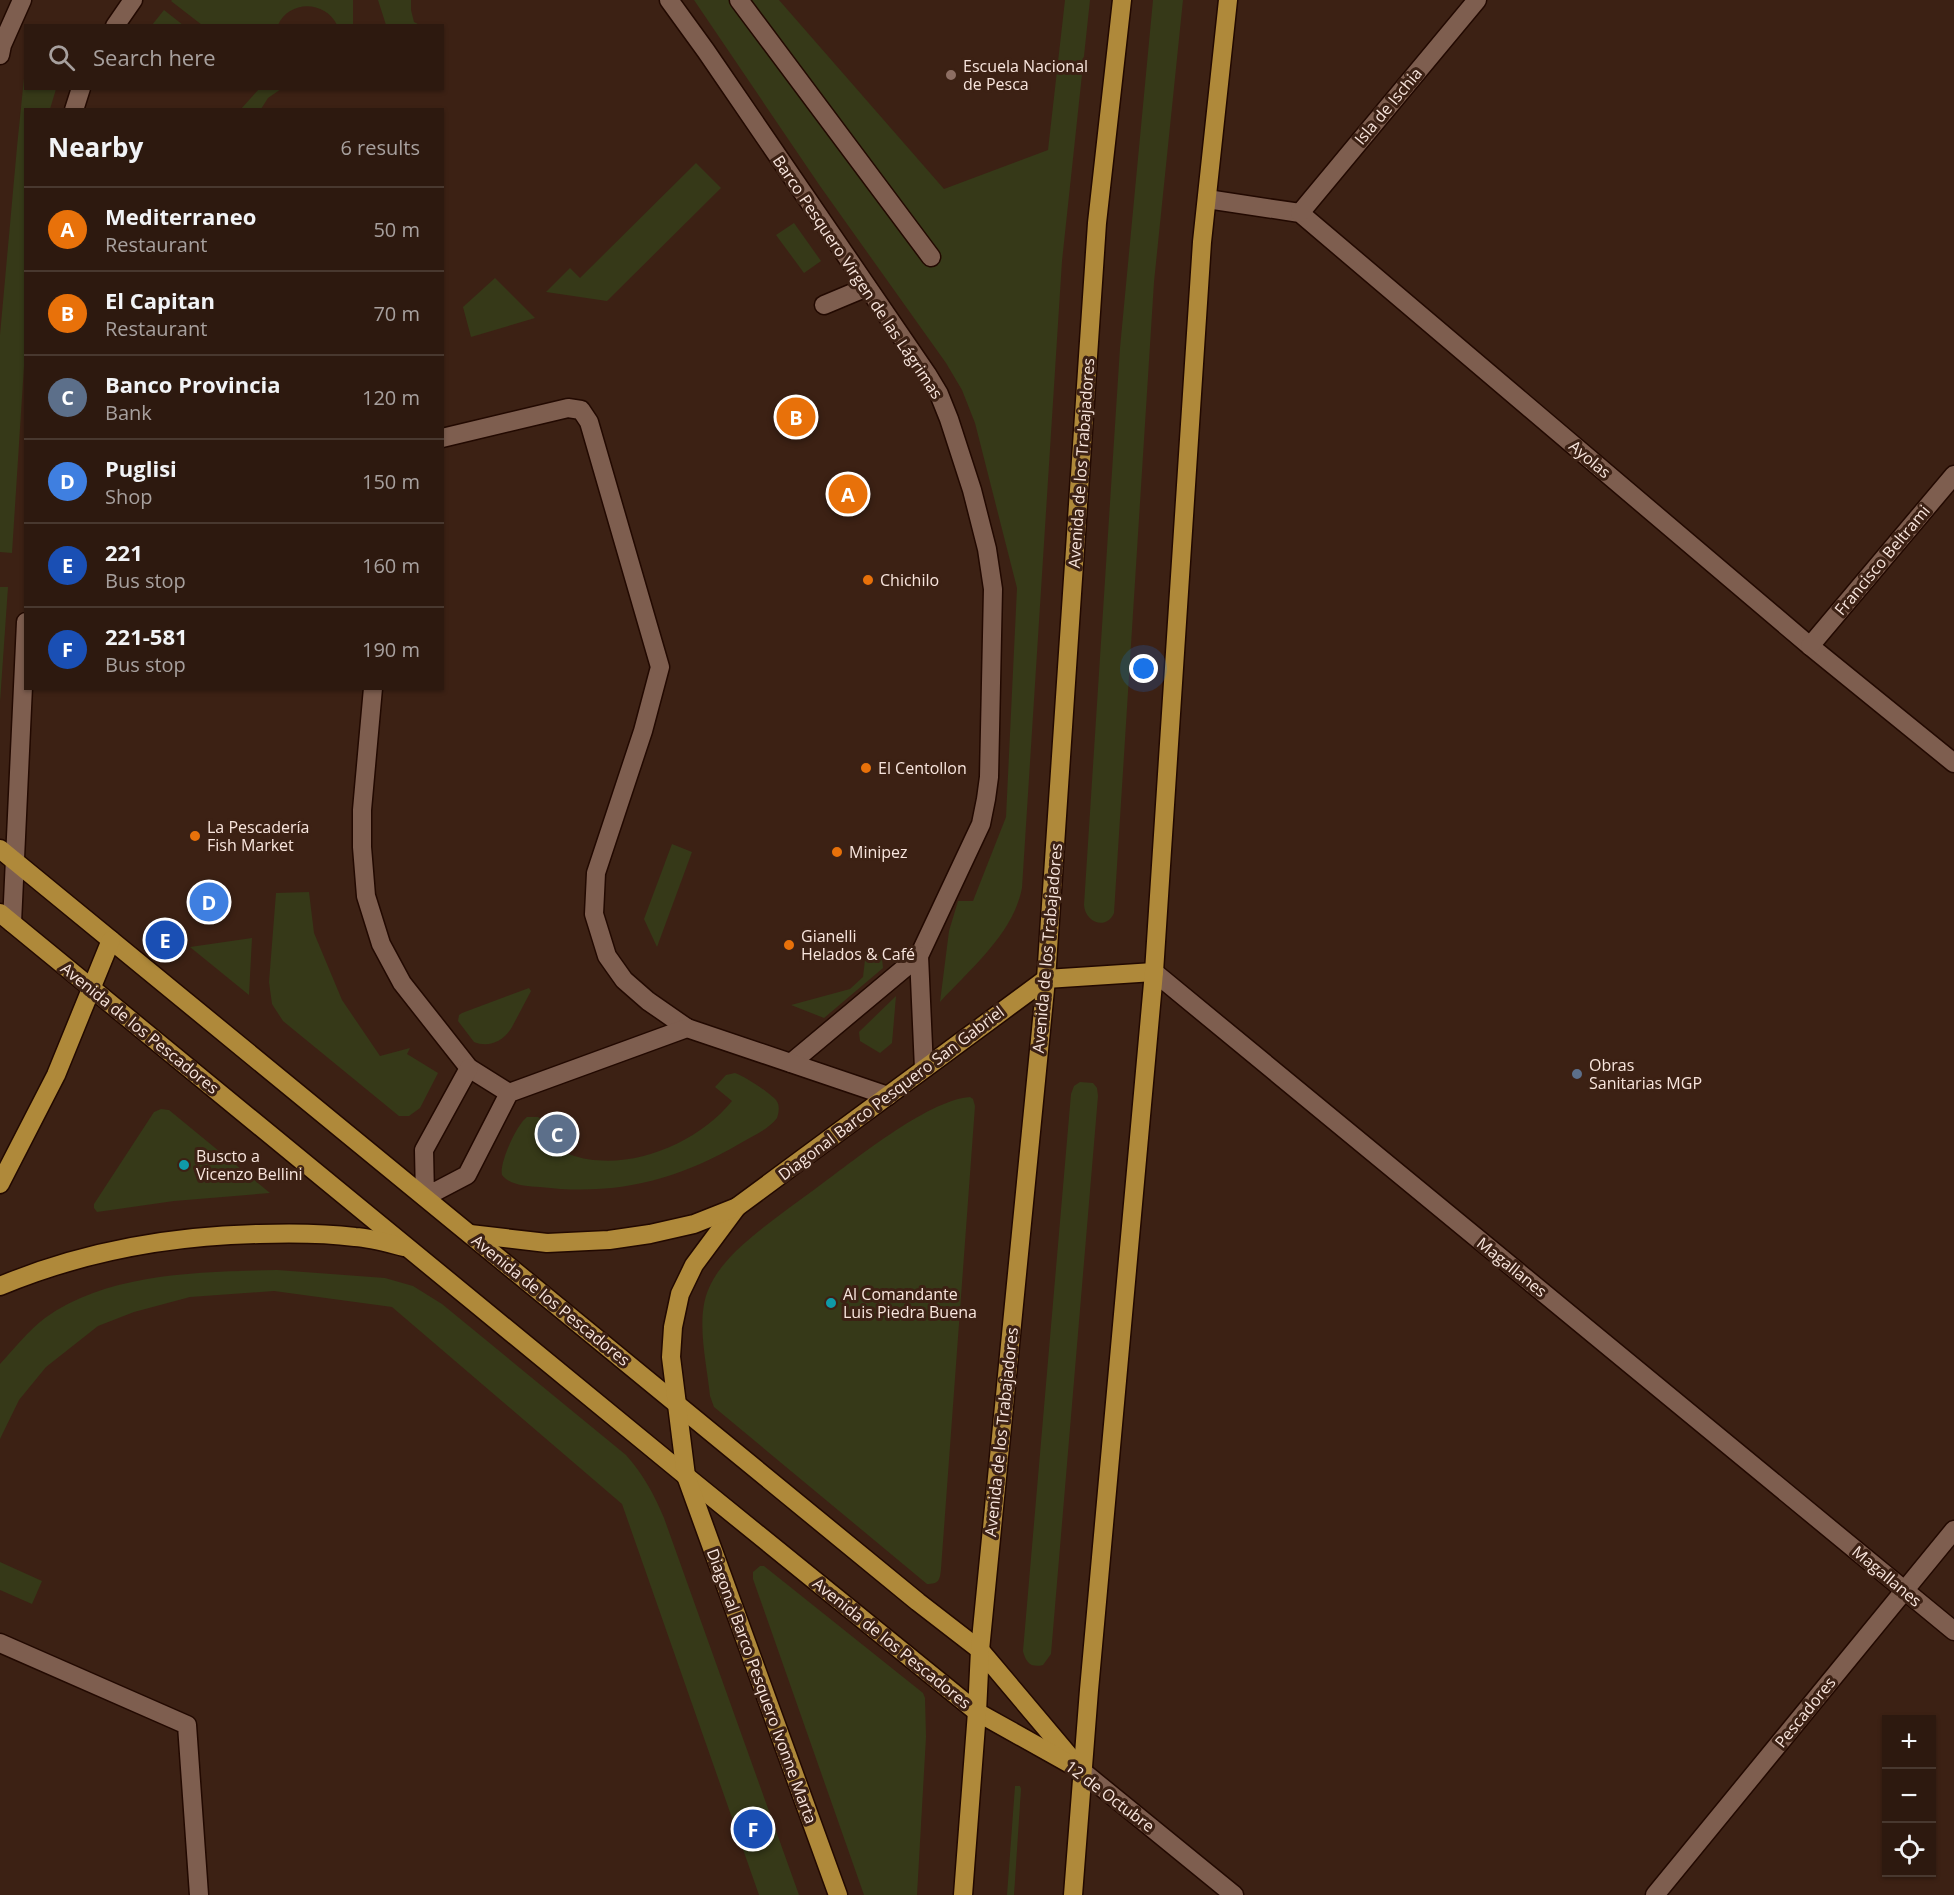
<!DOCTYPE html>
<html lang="en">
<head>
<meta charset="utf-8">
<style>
  body { margin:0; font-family:"Open Sans",sans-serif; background:#352218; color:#f1f3f6 }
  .controls { position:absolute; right:18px; bottom:18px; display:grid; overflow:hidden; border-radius:0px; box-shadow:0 2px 4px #0004 }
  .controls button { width:54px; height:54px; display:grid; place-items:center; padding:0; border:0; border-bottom:2px solid #48382f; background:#2d190f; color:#f1f3f6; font:30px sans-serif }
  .you { position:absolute; left:1144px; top:669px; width:21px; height:21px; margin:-15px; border:4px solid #fff; border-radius:50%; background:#1a73e8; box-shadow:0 0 0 9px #1a73e833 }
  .badge { display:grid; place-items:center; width:39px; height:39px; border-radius:50%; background:#00cbf9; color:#fff; font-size:20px; font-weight:700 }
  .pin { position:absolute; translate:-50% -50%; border:3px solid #fff; box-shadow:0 2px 6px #0006 }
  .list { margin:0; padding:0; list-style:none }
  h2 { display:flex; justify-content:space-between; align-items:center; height:78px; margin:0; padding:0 24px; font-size:26px }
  h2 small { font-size:20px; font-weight:400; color:#a7a09e }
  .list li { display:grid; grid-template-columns:39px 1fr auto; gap:18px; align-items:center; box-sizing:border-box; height:84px; padding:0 24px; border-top:2px solid #48382f }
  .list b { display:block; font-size:22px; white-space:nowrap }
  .list p { margin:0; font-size:20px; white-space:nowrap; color:#a7a09e }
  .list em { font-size:20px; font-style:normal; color:#a7a09e }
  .icon { flex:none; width:33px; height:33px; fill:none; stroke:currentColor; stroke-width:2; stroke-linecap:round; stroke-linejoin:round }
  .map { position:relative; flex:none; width:1954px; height:1895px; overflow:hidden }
  .search { position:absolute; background:#2d190f; box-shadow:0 2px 4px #0004; left:24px; top:24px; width:420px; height:66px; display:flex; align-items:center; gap:15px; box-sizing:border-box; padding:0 21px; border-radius:0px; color:#a7a09e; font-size:22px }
  .panel { position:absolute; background:#2d190f; box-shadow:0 2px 4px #0004; left:24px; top:108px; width:420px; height:582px; border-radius:0px }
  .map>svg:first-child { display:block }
  .green { fill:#363918 }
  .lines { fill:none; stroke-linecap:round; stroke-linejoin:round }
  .minor-casing { stroke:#220901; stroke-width:21 }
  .major-casing { stroke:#220901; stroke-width:21 }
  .minor { stroke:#7e5e4f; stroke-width:18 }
  .major { stroke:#af893a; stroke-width:18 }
  .education-dot { fill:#8d6e63; stroke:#3c2114; stroke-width:2 }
  .food-dot { fill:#e8710a; stroke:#3c2114; stroke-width:2 }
  .service-dot { fill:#5c6f8a; stroke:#3c2114; stroke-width:2 }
  .culture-dot { fill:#0f9aa8; stroke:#3c2114; stroke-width:2 }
  .labels { text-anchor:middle; stroke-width:6; stroke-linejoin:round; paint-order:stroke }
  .poi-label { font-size:16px; fill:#f8e5dd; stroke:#3c2114; text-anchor:start }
  .street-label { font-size:16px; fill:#f8e5dd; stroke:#3c2114 }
</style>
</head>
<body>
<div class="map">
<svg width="1954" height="1895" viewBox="0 0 1954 1895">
  <rect width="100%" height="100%" fill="#3c2114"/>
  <g class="green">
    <path d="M172 0H353V25H337C325 0 289 0 278 25H202L171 1Z"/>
    <path d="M378 0H411V10L414 22 420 25H386Z"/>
    <path d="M694 0H779L944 189 1048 150 1065 0H1090L1062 261 1022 888C1013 934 971 968 940 1002L949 931 958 901H973L1006 817 1017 588 975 423 962 390 946 363 820 186Z"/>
    <path d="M1153 0H1183L1154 282 1114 913C1106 931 1085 922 1084 905L1120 348Z"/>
    <path d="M164 10 183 25H152Z"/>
    <path d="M25 68 26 88 56 89 50 109 26 110V335L12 553 0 552V335L17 147Z"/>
    <path d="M259 89H281L268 98 261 109H241Z"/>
    <path d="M696 163 721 188 607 301 546 292 570 268 580 278Z"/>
    <path d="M794 223 821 261 804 273 776 235Z"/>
    <path d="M495 278 535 318 471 337 463 307Z"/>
    <path d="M0 587H8L0 702Z"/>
    <path d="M672 844 692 852 657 947 644 919Z"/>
    <path d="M309 892 314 933 342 1000 380 1056 410 1048 407 1054 438 1073 420 1108 409 1116H399L283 1021 272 1004 269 982 276 893Z"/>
    <path d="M252 938 249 995 190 947Z"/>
    <path d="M866 951 876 952 882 958 883 968 824 1018 791 1005 850 989 863 977Z"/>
    <path d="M529 988 531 991 512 1027C504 1041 489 1048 474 1042L458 1021 459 1015 462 1013Z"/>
    <path d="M896 996 892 1043 880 1053 860 1041 859 1032Z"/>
    <path d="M735 1073C744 1076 769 1092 776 1100 780 1105 779 1112 777 1118 768 1130 752 1136 739 1144 676 1181 613 1196 540 1187 527 1186 511 1186 502 1175 499 1163 517 1124 527 1117H538L545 1122 537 1135C593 1186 689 1154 732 1101L715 1087 726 1075Z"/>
    <path d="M1080 1082 1093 1083 1097 1088 1098 1096 1051 1654 1043 1665C1031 1668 1026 1663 1023 1651L1071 1094 1074 1086Z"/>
    <path d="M970 1097 973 1099 975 1106 941 1569C940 1580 939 1584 927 1584L714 1407 710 1396C707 1364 695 1318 709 1288 715 1274 725 1262 736 1251 760 1228 788 1209 815 1189 851 1163 927 1100 970 1097Z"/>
    <path d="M161 1109 169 1110 270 1193 174 1201 97 1212 94 1208V1204L154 1112Z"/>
    <path d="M277 1270 385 1278 413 1286 442 1304 626 1455C643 1474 654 1494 664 1518L799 1895H759L622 1504 392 1307 274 1291 190 1297 134 1312 98 1326 46 1367 19 1400 0 1439V1364C14 1349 28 1331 45 1318 109 1272 202 1272 277 1270Z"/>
    <path d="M0 1562 42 1581 32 1604 0 1590Z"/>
    <path d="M760 1566H764L923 1693 925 1698 926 1737 917 1895H864L753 1579V1572Z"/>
    <path d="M1015 1786H1020L1021 1789 1014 1895H1007Z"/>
  </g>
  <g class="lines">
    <g class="minor-casing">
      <g id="minor">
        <path d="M669 0 706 51 927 374 939 394 949 419 972 490 987 549 993 589 989 777 986 799 981 824 919 956 924 1069"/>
        <path d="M739 0 931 257"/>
        <path d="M115 26 133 0"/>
        <path d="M0 55 2 45 22 0"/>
        <path d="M74 110 81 88"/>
        <path d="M1207 199 1300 213 1810 646 1954 763"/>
        <path d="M1300 213 1477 0"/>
        <path d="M824 305 867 287"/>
        <path d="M442 438 568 408 581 410 589 422 660 667 643 731 596 873 594 914 607 956 624 980 648 1001 687 1028"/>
        <path d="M1810 646 1954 475"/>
        <path d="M373 688 362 810V847L366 896 381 944 402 983 469 1068 509 1093"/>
        <path d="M12 923 26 622"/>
        <path d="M1154 972 1954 1631"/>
        <path d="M791 1063 919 956"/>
        <path d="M469 1068 424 1150 425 1197 467 1175 509 1093 687 1028 888 1096"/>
        <path d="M0 1643 187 1725 199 1895"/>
        <path d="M1082 1771 1234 1895"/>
        <path d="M1655 1895 1954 1530"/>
      </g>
    </g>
    <g class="major-casing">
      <g id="major">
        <path d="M0 849 918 1602 980 1650 1082 1771"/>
        <path d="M0 913 686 1476 977 1712 1070 1764"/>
        <path d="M1046 979 1154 972"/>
        <path d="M0 1184 56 1075 111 940"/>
        <path d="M737 1207 694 1265 680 1294 673 1327 671 1357 686 1476 838 1895"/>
        <path d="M470 1234 547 1243 609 1240 650 1234 694 1224 737 1207 1046 979"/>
        <path d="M0 1286C84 1251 168 1236 259 1234 291 1233 323 1233 355 1237 371 1238 388 1243 404 1247"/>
        <path d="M963 1895 977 1712 980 1650 1046 979 1097 223 1122 0"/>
        <path d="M1073 1895 1089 1690 1154 972 1202 242 1228 0"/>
      </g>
    </g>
    <use href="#minor" class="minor"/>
    <use href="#major" class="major"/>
  </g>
  <circle class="education-dot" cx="951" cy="75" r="6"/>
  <g class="food-dot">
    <circle cx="868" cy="580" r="6"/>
    <circle cx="866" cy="768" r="6"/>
    <circle cx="195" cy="836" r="6"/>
    <circle cx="837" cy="852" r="6"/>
    <circle cx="789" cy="945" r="6"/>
  </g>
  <circle class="service-dot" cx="1577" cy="1074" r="6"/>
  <g class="culture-dot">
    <circle cx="184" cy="1165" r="6"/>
    <circle cx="831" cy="1303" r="6"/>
  </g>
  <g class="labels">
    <g class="poi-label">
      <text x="963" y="72">Escuela Nacional<tspan x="963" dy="18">de Pesca</tspan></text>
      <text x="880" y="586">Chichilo</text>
      <text x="878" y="774">El Centollon</text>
      <text x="207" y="833">La Pescadería<tspan x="207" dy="18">Fish Market</tspan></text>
      <text x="849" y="858">Minipez</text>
      <text x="801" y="942">Gianelli<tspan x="801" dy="18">Helados &amp; Café</tspan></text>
      <text x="1589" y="1071">Obras<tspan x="1589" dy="18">Sanitarias MGP</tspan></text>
      <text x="196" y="1162">Buscto a<tspan x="196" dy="18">Vicenzo Bellini</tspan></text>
      <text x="843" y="1300">Al Comandante<tspan x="843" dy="18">Luis Piedra Buena</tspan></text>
    </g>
    <g class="street-label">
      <text transform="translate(1388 106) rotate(-50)" y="6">Isla de Ischia</text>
      <text transform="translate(858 277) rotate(56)" y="6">Barco Pesquero Virgen de las Lágrimas</text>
      <text transform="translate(1590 459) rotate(40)" y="6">Ayolas</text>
      <text transform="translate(1081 463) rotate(-86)" y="6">Avenida de los Trabajadores</text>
      <text transform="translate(1882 560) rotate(-50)" y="6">Francisco Beltrami</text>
      <text transform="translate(1047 948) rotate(-85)" y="6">Avenida de los Trabajadores</text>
      <text transform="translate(140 1028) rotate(39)" y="6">Avenida de los Pescadores</text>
      <text transform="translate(891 1093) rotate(-37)" y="6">Diagonal Barco Pesquero San Gabriel</text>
      <text transform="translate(1512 1267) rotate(39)" y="6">Magallanes</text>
      <text transform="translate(551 1300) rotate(39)" y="6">Avenida de los Pescadores</text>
      <text transform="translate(1001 1432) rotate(-84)" y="6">Avenida de los Trabajadores</text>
      <text transform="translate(1887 1576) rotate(40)" y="6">Magallanes</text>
      <text transform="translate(892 1643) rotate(39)" y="6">Avenida de los Pescadores</text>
      <text transform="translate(762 1686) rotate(70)" y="6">Diagonal Barco Pesquero Ivonne Marta</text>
      <text transform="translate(1805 1712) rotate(-51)" y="6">Pescadores</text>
      <text transform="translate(1110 1796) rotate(37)" y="6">12 de Octubre</text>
    </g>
  </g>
</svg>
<div class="controls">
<button>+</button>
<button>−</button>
<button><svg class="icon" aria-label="locate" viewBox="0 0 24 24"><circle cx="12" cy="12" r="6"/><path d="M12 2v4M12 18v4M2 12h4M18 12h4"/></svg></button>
</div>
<div class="you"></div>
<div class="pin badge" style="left:848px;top:494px;background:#e8710a">A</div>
<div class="pin badge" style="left:796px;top:417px;background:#e8710a">B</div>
<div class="pin badge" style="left:557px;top:1134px;background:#5c6f8a">C</div>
<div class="pin badge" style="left:209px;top:902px;background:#3f7fe0">D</div>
<div class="pin badge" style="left:165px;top:940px;background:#1a4fb4">E</div>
<div class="pin badge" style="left:753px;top:1829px;background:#1a4fb4">F</div>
<div class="search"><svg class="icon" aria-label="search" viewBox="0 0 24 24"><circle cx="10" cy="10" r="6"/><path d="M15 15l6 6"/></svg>Search here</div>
<section class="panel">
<h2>Nearby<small>6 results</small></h2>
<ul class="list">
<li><span class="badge" style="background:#e8710a">A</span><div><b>Mediterraneo</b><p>Restaurant</p></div><em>50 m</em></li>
<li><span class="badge" style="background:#e8710a">B</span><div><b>El Capitan</b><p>Restaurant</p></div><em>70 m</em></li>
<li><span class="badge" style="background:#5c6f8a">C</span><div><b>Banco Provincia</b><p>Bank</p></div><em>120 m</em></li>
<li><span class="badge" style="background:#3f7fe0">D</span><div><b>Puglisi</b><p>Shop</p></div><em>150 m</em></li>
<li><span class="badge" style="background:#1a4fb4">E</span><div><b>221</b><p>Bus stop</p></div><em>160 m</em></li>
<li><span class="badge" style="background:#1a4fb4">F</span><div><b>221-581</b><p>Bus stop</p></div><em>190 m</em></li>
</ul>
</section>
</div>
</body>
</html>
